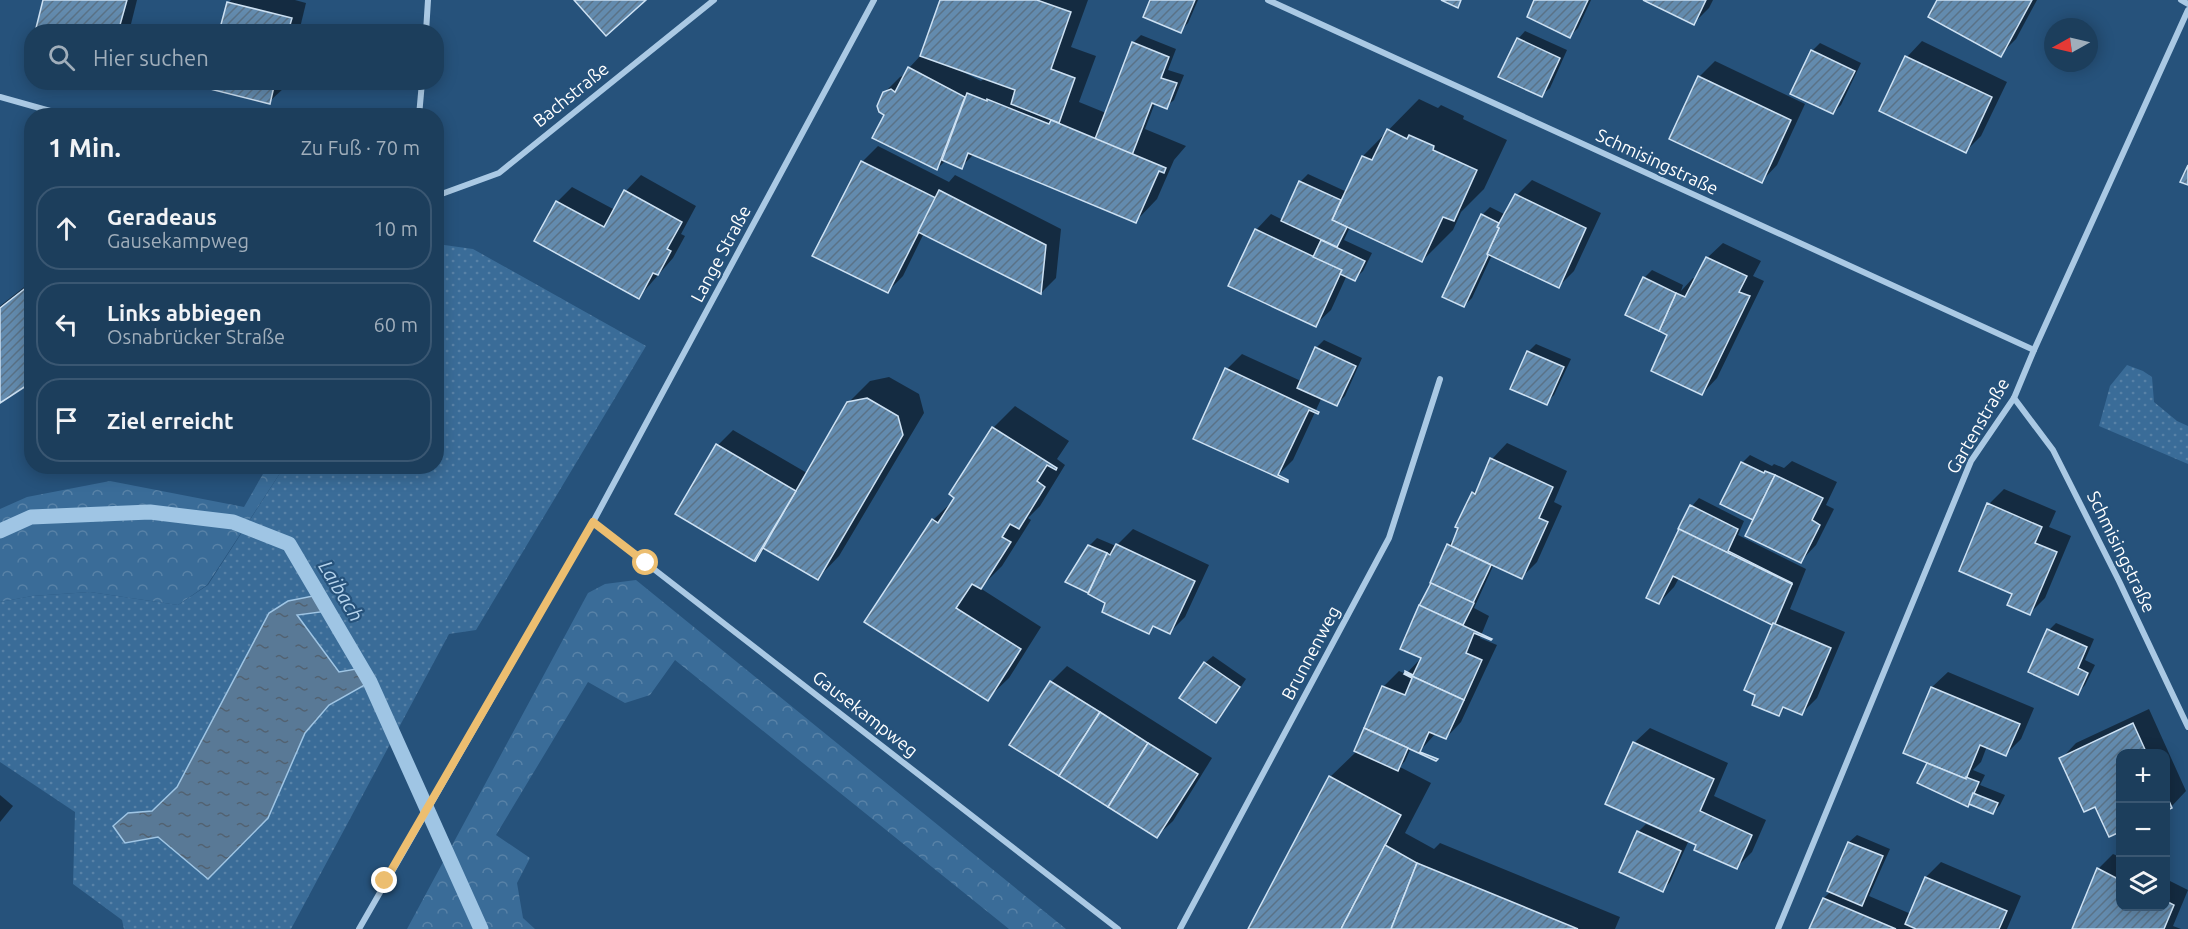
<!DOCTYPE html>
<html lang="de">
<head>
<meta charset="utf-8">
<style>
  body { margin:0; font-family:Ubuntu,sans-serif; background:#254562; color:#f1f3f6 }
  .controls { position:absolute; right:18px; bottom:18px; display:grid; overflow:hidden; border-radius:12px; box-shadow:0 3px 15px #0003 }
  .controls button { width:54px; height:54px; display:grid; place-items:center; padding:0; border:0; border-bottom:2px solid #3a5772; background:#1c3e5c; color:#f1f3f6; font:30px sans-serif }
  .compass { position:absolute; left:2044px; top:18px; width:54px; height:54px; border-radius:50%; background:#1c3e5c; box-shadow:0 3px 15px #0003; rotate:262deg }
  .stop { position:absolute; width:18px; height:18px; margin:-14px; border:4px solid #ecbe70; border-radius:50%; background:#fff }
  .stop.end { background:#ecbe70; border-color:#fff; box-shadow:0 2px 6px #0008 }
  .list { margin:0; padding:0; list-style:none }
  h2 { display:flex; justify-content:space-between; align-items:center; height:78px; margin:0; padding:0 24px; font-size:26px }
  h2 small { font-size:20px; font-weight:400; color:#a0aebb }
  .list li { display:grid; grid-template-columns:39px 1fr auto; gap:18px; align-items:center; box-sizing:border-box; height:84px; margin:0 12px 12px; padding:0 12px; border:2px solid #3a5772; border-radius:24px }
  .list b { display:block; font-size:22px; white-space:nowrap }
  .list p { margin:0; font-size:20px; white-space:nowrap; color:#a0aebb }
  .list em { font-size:20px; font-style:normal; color:#a0aebb }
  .icon { flex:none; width:33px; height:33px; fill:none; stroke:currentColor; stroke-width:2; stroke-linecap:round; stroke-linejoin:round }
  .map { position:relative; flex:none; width:2188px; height:929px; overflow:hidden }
  .search { position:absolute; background:#1c3e5c; box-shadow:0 3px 15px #0003; left:24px; top:24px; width:420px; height:66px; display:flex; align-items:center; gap:15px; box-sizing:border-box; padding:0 21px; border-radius:24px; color:#a0aebb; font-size:22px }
  .panel { position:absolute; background:#1c3e5c; box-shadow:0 3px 15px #0003; left:24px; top:108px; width:420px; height:366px; border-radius:24px }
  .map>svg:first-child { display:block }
  .forest { fill:url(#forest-crowns) }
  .park { fill:url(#park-dots) }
  .water { fill:url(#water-ripples); stroke:#9fc5e4; stroke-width:1.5 }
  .shadow { fill:#0007; fill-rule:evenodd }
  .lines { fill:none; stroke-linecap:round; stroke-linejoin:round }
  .stream { stroke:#9fc5e4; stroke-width:15 }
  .building { fill:url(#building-hatch); stroke:#cde1f3; stroke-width:1.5 }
  .minor { stroke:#aac9e4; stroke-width:6 }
  .route { stroke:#ecbe70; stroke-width:8 }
  .labels { text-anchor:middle; stroke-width:4.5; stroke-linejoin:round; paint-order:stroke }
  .street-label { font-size:18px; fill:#fff; stroke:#26527b }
  .water-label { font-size:20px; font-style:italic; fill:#b5d3ec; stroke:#26527b }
</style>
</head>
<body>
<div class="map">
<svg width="2188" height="929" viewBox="0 0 2188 929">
  <defs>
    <pattern id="forest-crowns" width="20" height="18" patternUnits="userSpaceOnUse" patternTransform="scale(1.5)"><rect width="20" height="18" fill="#3a6c98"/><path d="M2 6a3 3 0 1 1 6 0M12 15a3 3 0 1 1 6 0" fill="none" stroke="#5882a7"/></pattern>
    <pattern id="park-dots" width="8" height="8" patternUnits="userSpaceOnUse" patternTransform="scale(1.5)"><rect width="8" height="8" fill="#3a6c98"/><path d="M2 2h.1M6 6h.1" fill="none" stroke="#5882a7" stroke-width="1.8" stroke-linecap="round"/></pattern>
    <pattern id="water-ripples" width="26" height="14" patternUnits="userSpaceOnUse" patternTransform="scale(1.5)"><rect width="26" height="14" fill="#597996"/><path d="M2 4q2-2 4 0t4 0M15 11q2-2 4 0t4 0" fill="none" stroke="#526271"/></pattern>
    <pattern id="building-hatch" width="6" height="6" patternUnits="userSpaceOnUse" patternTransform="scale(1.5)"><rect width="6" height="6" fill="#638bae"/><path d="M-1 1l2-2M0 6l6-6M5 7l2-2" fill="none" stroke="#5a7287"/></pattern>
  </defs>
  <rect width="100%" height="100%" fill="#26527b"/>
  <g class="forest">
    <path d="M267 467H284L207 585 178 605 90 592 32 596 0 602V509L27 497 110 481 244 507Z"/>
    <path d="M636 580 1066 929H1009L675 660 650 695 625 703 588 682 496 835 530 858 517 883 523 918 535 929H407L588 593 605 584Z"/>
  </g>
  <g class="park">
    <path d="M437 244 473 249 646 346 476 630 449 634 291 929H124L122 920 73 884 75 812 0 762V602L32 596 90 592 178 605 208 585 284 467 436 466Z"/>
    <path d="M2127 365 2143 371 2152 377 2154 402 2177 421 2188 426V464L2099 426 2110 386Z"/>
  </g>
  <path class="water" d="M318 595 328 611 297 615 339 672 362 668 370 682 329 705 305 733 268 818 208 879 158 837 125 843 113 826 128 813 152 811 177 787 269 613 288 601Z"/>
  <g class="shadow">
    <path d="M44 0H137L129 32 37 31Z"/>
    <path d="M231 0H295L306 3 299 32H221L228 3Z"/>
    <path d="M942 0H1088L1071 47 1096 56 1079 102 1106 113 1133 43 1141 35 1176 49 1168 70 1184 75 1174 100 1166 107 1155 103 1145 129 1186 146 1174 160 1157 199 1136 221 974 154 961 167 946 160 937 169 887 114 884 93 900 77 905 75 909 68 922 54ZM962 69 985 78 981 81 961 71Z"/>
    <path d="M1151 0H1198L1188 23 1180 31Z"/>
    <path d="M1536 0H1591L1578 28 1570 36Z"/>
    <path d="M1646 0H1713L1709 8 1694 23Z"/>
    <path d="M1939 0H2037L2016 39 2000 55Z"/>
    <path d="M1525 31 1567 50 1550 88 1542 95 1518 39Z"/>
    <path d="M1922 41 2007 82 1981 136 1966 151 1881 111 1907 57Z"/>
    <path d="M1820 43 1861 63 1841 105 1833 113 1812 51Z"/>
    <path d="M1715 61 1805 104 1777 165 1762 181 1671 138 1699 77Z"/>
    <path d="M208 82H286L285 87 269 102Z"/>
    <path d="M1419 99 1438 108 1441 105 1464 116 1463 119 1507 140 1484 189 1461 212 1453 230 1422 261 1350 227 1344 240 1372 253 1363 271 1355 279 1347 275 1331 310 1315 325 1256 230 1271 214 1283 220 1300 182 1308 174 1347 192 1363 156Z"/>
    <path d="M878 146 949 182 955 175 1061 229 1056 278 1041 293 924 233 903 276 888 291 814 255 862 162Z"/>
    <path d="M641 175 696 206 681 234 685 236 673 258 639 297 557 202 572 187 615 210 626 191Z"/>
    <path d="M1532 180 1601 213 1574 271 1559 286 1492 255 1472 298 1464 306 1482 215 1490 207 1506 215 1517 195Z"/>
    <path d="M1723 243 1761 261 1753 276 1764 281 1717 378 1702 394 1669 334 1644 278 1652 270 1683 285 1681 291 1693 278 1696 280 1707 258Z"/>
    <path d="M32 281V380L0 402V306Z"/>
    <path d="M1324 340 1362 358 1345 396 1337 404 1322 397 1293 460 1277 476 1227 369 1242 354 1301 381 1316 348Z"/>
    <path d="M1536 344 1571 359 1554 395 1546 403 1512 388 1529 351Z"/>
    <path d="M889 377 919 394 924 413 839 556 818 578 766 548 754 559 718 445 733 430 807 473 848 403 870 381Z"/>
    <path d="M1015 406 1069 441 1057 459 1065 465 1040 506 1028 518 1031 520 1002 566 980 588 1041 627 1009 678 987 699 866 622 933 520 956 498 993 428Z"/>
    <path d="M1507 443 1567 471 1554 502 1562 506 1537 562 1522 577 1494 564 1474 608 1489 616 1480 638 1497 645 1461 722 1446 738 1436 733 1419 752 1411 748 1405 761 1400 767 1431 783 1405 833 1434 849 1440 843 1620 917 1615 929H1250L1330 777 1357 751 1384 686 1399 671 1406 674 1422 657 1448 545 1455 538 1473 493 1479 487 1492 459Z"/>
    <path d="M1750 455 1772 466 1774 464 1784 468 1792 461 1837 482 1826 505 1834 509 1816 545 1801 561 1758 514 1742 463Z"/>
    <path d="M2004 489 2056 511 2049 527 2071 536 2045 598 2030 613 2014 593 1989 504Z"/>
    <path d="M1699 498 1744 521 1738 535 1806 569 1790 609 1845 632 1817 698 1802 713 1786 707 1779 714 1774 624 1679 578 1674 587 1659 603 1680 528 1692 506Z"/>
    <path d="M1133 529 1209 565 1185 617 1170 632 1156 625 1148 633 1107 602 1067 582 1089 546 1097 538 1116 546Z"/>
    <path d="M2056 623 2094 639 2085 660 2095 665 2085 685 2078 693 2049 630Z"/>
    <path d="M1213 656 1246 679 1223 713 1215 721 1205 663Z"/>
    <path d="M1067 666 1212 758 1173 821 1157 836 1051 682Z"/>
    <path d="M1948 672 2034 708 2021 739 2006 754 1987 746 1981 762 1973 770 1985 775 1980 785 2005 795 2000 805 1993 813 1919 783 1929 762 1905 752 1932 687Z"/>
    <path d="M2149 709 2186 791 2171 807 2166 809V754H2120V830L2109 835 2095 805 2061 759 2076 743Z"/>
    <path d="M1650 728 1728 763 1714 796 1766 820 1752 852 1736 868 1689 840 1670 882 1663 890 1638 832 1646 824 1667 833 1668 831 1634 743Z"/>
    <path d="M0 795 13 806 0 822Z"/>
    <path d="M1857 835 1890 849 1869 896 1911 914 1926 877 1941 862 2021 896 2007 929H1920L1913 926 1912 929H1811L1824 898 1831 891H1829L1849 842Z"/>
    <path d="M2113 854 2120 857V906H2166V879L2188 890 2173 926 2181 929H2073L2098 869Z"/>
  </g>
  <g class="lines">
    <path class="stream" d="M0 531 31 517 150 512 233 522 289 544 370 682 481 929"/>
  </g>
  <g class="building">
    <path d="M43 0H127L118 32H35Z"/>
    <path d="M574 0H646L606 36Z"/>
    <path d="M940 0H1037L1071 12 1051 69 1075 78 1059 123 1011 104 1015 90 920 56Z"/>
    <path d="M1150 0H1195L1181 33 1143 17Z"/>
    <path d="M1441 0H1461L1458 8Z"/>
    <path d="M1534 0H1588L1570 38 1527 17Z"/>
    <path d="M1643 0H1706L1694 25Z"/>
    <path d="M1937 0H2032L2001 57 1928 17Z"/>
    <path d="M227 2 292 18 288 32H219Z"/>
    <path d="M1517 38 1560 58 1542 97 1498 77Z"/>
    <path d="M1132 42 1169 57 1161 78 1177 83 1167 109 1152 103 1132 155 1095 139Z"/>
    <path d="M1811 50 1855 71 1833 114 1790 94Z"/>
    <path d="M1905 56 1992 97 1966 153 1879 111Z"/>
    <path d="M908 67 965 97 937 170 872 138 884 115 879 112 877 106 883 92 891 89 895 92Z"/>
    <path d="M1698 76 1791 120 1762 183 1669 139Z"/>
    <path d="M207 82H275L270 104 206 88Z"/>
    <path d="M967 93 987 101V99L1049 124 1051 120 1166 168 1164 173 1159 171 1136 223 968 153 962 169 942 160Z"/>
    <path d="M1387 129 1407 139 1409 135 1434 146 1433 150 1477 170 1454 221 1443 217 1422 262 1332 220 1362 156 1372 160Z"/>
    <path d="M861 161 936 198 888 293 812 256Z"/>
    <path d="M2188 165V185L2180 182Z"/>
    <path d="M1299 181 1341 200 1332 220 1347 227 1337 247 1281 221Z"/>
    <path d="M624 190 682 222 667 249 671 251 658 275 653 273 639 299 534 241 556 201 604 227Z"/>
    <path d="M939 190 1046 245 1041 294 918 232Z"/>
    <path d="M1515 194 1586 228 1559 288 1487 254 1499 228 1497 227Z"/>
    <path d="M1481 214 1499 223 1497 227 1499 228 1487 254 1488 256 1464 307 1442 297Z"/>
    <path d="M1255 229 1342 270 1316 327 1228 286Z"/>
    <path d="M1321 240 1365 261 1355 281 1340 274 1342 270 1313 257Z"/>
    <path d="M1706 257 1747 276 1739 292 1750 296 1702 395 1651 371 1667 335 1659 331 1676 293 1685 297Z"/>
    <path d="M1643 277 1676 293 1659 331 1625 315Z"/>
    <path d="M32 283V382L0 403V308Z"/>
    <path d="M1315 347 1356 366 1337 406 1297 388Z"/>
    <path d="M1527 351 1564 367 1547 405 1510 389Z"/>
    <path d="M1225 368 1319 412 1318 414 1309 410 1278 475 1288 480V482L1193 439Z"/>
    <path d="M867 398 898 416 903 435 818 580 763 548 755 562 847 402Z"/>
    <path d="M992 427 1057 468 1056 470 1047 465 1037 481 1045 487 1019 529 1010 524 1002 537 1011 542 981 589 972 584 956 608 1021 649 988 701 864 622 932 519 938 523 954 498 949 494Z"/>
    <path d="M716 444 796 491 754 561 675 514Z"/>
    <path d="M1490 458 1553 487 1539 518 1548 522 1522 579 1451 546 1458 528 1455 527 1472 492 1475 494Z"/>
    <path d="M1741 462 1764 473 1765 471 1775 475 1753 520 1720 504Z"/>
    <path d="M1775 475 1823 498 1812 520 1820 525 1801 563 1745 536Z"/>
    <path d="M1987 503 2042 527 2035 543 2057 552 2030 615 2007 605 2012 594 1959 571Z"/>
    <path d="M1690 505 1738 529 1728 551 1792 583V584L1678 529Z"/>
    <path d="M1679 529 1792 584 1775 624 1772 625 1673 576 1659 604 1646 598Z"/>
    <path d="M1116 544 1195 581 1170 634 1153 626 1149 634 1102 612 1105 603 1088 594 1107 553 1110 555Z"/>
    <path d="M1447 544 1491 565 1473 603 1430 583Z"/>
    <path d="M1088 545 1107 553 1088 593 1065 582Z"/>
    <path d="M1431 583 1474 603 1463 625 1419 606Z"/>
    <path d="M1419 605 1492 639 1491 640 1474 633 1466 653 1482 660 1464 700 1405 673V671L1413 675 1421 658 1400 649Z"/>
    <path d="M1773 623 1831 648 1802 715 1783 707 1779 716 1752 705 1755 695 1744 690Z"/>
    <path d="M2047 629 2087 647 2078 668 2088 673 2078 695 2028 672Z"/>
    <path d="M1204 662 1240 687 1216 723 1179 698Z"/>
    <path d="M1405 673 1464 700 1446 739 1429 732 1420 752 1438 759 1436 761 1364 728 1382 686 1405 695 1412 678 1404 674Z"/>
    <path d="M1050 681 1100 712 1059 776 1009 745Z"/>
    <path d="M1931 687 2020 724 2006 756 1980 745 1966 779 1903 753Z"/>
    <path d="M1100 712 1148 743 1108 807 1059 776Z"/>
    <path d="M2133 723 2147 754H2120V832L2109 837 2095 807 2084 812 2059 758Z"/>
    <path d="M1364 728 1408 748 1398 771 1354 751Z"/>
    <path d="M1633 742 1714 779 1700 811 1752 835 1737 869 1694 850 1696 845 1605 804Z"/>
    <path d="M1148 743 1198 774 1157 838 1108 807Z"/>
    <path d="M1927 763 1966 779V777L1979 782 1968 807 1917 783Z"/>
    <path d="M1329 776 1401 815 1341 929H1248Z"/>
    <path d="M1973 793 1998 803 1993 814 1969 804Z"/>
    <path d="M2166 794 2172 808 2166 811Z"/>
    <path d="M1637 831 1681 851 1663 892 1619 872Z"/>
    <path d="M1848 842 1883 856 1862 906 1827 891Z"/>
    <path d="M1385 845 1417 863 1391 929H1341Z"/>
    <path d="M1417 863 1578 929H1391Z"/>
    <path d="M2097 868 2120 880V906H2166V901L2174 905 2164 929H2072Z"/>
    <path d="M1925 877 2007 911 1999 929H1916L1905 924Z"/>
    <path d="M1823 898 1896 929H1809Z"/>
  </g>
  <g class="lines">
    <g class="minor">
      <path d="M1268 0 2034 350"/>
      <path d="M2181 0 2188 4"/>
      <path d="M426 32 428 0"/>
      <path d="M0 97 68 116"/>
      <path d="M419 116 422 82"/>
      <path d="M436 196 499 173 714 0"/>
      <path d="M2014 398 2053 450 2119 581 2188 727"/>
      <path d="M593 522 1118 929"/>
      <path d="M359 929 593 522 874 0"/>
      <path d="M1180 929 1389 538 1440 379"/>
      <path d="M1778 929 1971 461 2014 398 2034 350 2188 10"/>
    </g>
  </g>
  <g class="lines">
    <path class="route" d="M385 881 593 522 646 563"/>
  </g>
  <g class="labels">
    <g class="street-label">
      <text transform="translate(571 95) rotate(-39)" y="6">Bachstraße</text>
      <text transform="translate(1657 162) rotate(25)" y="6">Schmisingstraße</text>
      <text transform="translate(721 254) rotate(-62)" y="6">Lange Straße</text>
      <text transform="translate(1978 426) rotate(-60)" y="6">Gartenstraße</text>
      <text transform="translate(2121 552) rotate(64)" y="6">Schmisingstraße</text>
      <text transform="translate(1311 653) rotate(-62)" y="6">Brunnenweg</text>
      <text transform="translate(865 714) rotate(38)" y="6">Gausekampweg</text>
    </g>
    <g class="water-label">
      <text transform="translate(341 591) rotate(59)" y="7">Laibach</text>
    </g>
  </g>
</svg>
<div class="controls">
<button>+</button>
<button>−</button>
<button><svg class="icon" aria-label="layers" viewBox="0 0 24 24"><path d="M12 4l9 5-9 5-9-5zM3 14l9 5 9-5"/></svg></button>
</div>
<svg class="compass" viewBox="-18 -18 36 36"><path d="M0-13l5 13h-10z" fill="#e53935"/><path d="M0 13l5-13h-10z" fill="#a0aebb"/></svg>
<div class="stop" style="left:646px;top:563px"></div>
<div class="stop end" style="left:385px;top:881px"></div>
<div class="search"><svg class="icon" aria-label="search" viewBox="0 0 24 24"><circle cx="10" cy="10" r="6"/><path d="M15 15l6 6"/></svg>Hier suchen</div>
<section class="panel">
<h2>1 Min.<small>Zu Fuß · 70 m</small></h2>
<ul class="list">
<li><svg class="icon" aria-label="ahead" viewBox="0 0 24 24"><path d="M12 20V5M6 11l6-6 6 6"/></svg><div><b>Geradeaus</b><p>Gausekampweg</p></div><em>10 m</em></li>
<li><svg class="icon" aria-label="left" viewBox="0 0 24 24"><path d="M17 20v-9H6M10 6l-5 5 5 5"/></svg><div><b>Links abbiegen</b><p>Osnabrücker Straße</p></div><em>60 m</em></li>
<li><svg class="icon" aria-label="arrive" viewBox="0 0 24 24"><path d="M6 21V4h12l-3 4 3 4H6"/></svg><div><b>Ziel erreicht</b></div></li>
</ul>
</section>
</div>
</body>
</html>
